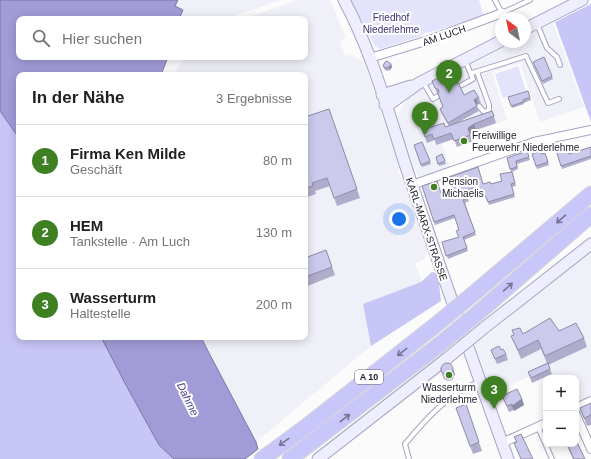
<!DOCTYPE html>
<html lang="de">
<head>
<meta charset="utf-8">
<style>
  body { margin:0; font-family:Helvetica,sans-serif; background:#f6f6f6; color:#202124 }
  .controls { position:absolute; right:12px; bottom:12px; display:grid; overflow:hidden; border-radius:8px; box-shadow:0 2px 10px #0003 }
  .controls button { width:36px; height:36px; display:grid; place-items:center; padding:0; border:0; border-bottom:1px solid #e0e0e0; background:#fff; color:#202124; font:20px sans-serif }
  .compass { position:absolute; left:495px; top:12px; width:36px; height:36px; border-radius:50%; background:#fff; box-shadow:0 2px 10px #0003; rotate:327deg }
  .you { position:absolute; left:399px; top:219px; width:14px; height:14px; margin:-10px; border:3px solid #fff; border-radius:50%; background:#1a73e8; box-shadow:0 0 0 6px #1a73e833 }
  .badge { display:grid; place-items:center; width:26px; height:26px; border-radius:50%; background:#3f8122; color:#fff; font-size:13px; font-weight:700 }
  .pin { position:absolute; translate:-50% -33px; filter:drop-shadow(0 1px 2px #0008) }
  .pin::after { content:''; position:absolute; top:21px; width:14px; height:12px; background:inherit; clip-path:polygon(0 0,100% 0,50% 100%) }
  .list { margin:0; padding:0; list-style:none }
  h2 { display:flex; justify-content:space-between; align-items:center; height:52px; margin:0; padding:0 16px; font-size:17px }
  h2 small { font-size:13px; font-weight:400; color:#757577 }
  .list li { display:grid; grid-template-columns:26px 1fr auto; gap:12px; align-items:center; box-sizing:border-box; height:72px; padding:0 16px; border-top:1px solid #e0e0e0 }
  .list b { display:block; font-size:15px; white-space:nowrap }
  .list p { margin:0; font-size:13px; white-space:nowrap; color:#757577 }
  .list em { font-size:13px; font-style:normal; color:#757577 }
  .icon { flex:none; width:22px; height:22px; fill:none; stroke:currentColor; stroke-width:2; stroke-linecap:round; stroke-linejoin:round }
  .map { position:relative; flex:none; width:591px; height:459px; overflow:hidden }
  .search { position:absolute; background:#fff; box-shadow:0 2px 10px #0003; left:16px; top:16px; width:292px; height:44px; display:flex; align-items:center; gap:10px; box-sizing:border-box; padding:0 14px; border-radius:8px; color:#757577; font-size:15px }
  .panel { position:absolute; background:#fff; box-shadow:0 2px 10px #0003; left:16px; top:72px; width:292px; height:268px; border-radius:8px }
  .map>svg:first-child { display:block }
  .built { fill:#f0f0f9 }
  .green { fill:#e4e3fc }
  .forest { fill:#c8c5f7 }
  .water { fill:#a19cd8; stroke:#7b77a5 }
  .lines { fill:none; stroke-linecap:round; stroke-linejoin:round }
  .lane-casing { stroke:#a5a3c4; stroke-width:6 }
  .street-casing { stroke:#a5a3c4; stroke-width:10 }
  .secondary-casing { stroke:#a5a3c4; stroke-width:13 }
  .highway-casing { stroke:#d7d7d9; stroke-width:17 }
  .lane { stroke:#fff; stroke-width:4 }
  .street { stroke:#fff; stroke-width:8 }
  .secondary { stroke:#efeefe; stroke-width:11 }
  .highway { stroke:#c9c6fa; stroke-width:15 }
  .secondary-bridge-casing { stroke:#a5a3c4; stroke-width:13; stroke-linecap:butt }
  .highway-bridge-casing { stroke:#d7d7d9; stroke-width:17; stroke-linecap:butt }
  .secondary-bridge { stroke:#efeefe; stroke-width:11 }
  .highway-bridge { stroke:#c9c6fa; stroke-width:15 }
  .wall { fill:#afadcb }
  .shaded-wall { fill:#8e8da5 }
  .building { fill:#cbc9ec; stroke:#8e8da5 }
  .oneway { stroke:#767494 }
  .poi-dot { fill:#3f8122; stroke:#fff; stroke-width:1.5 }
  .labels { text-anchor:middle; stroke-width:4; stroke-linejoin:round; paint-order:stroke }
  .shield { fill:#fff; stroke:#64646d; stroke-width:1 }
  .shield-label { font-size:9px; font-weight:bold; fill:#22212e }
  .park-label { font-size:10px; fill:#3d2f77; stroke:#fff }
  .street-label { font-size:10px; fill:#22212e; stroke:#fff }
  .poi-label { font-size:10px; fill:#22212e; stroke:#fff; text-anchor:start }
  .water-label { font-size:11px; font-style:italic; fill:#4e418b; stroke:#fff }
</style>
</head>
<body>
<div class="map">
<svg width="591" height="459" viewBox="0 0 591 459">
  <rect width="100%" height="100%" fill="#fbfbfb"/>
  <g class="built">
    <path d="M178 0H281L225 19H179L183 10 175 6Z"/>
    <path d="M298 0H330L346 38 340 41 345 56 351 55 364 62 400 169 398 171 400 176 403 178 428 252 424 259 415 264 421 279V282L364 304 371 346 256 442 209 353 201 337H305V75H172L185 57H305V19H243Z"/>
    <path d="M553 23 584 107 540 122 520 63 492 72 507 120 474 132 468 115 436 127 451 169 419 180 397 120 402 106 408 98 417 91 515 42H525V37Z"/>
    <path d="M591 252V396L576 403V378H554L549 367 492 394 475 344Z"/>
  </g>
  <g class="green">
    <path d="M351 0H479L484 16 439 30 425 33 421 36 380 49 375 46Z"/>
    <path d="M518 66 526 91 503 98 495 74Z"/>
  </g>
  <g class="forest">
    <path d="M591 4V122L555 22Z"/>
    <path d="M0 111 19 138V337H101L127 387 159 445 174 459H0Z"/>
    <path d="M432 272 436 273 439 283 441 301 371 346 363 304 421 282Z"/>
  </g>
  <g class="water">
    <path d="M0 0H178L175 6 183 10 179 19H19V57H168L161 75H19V138L0 111Z"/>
    <path d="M101 337H201L209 353 256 442 258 449 245 459H174L159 445 127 387Z"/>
  </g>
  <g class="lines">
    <g class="lane-casing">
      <g id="lane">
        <path d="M495 0 502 13 530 0"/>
        <path d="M537 24 547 48 557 57 560 65"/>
        <path d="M477 72 489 105V110L484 112 479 106"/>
        <path d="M472 73 526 56 548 103 559 99"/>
        <path d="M423 82 433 99 438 96"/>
        <path d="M460 86 473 79 465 60"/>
        <path d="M538 427 552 459"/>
        <path d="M409 459 405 444C426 419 447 395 478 382"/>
      </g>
    </g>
    <g class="street-casing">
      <g id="street">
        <path d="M370 58 432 39 502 13"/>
        <path d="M412 185 534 142 591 130"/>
        <path d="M576 408 591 401"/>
        <path d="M576 415 591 449"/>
        <path d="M502 443 546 423"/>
      </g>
    </g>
    <g class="secondary-casing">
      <g id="secondary">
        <path d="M344 0C374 56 390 119 410 179 442 272 474 366 508 459"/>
        <path d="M525 29 582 0"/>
        <path d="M382 95 411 86"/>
        <path d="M385 105 391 103 419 83 501 41"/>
        <path d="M484 328 591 244"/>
        <path d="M318 459 445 360"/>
      </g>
    </g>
    <g class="highway-casing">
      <g id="highway">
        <path d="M472 295 591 194"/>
        <path d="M478 313 591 215"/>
        <path d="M262 459 307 426 432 328"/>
        <path d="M290 459 439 345"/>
      </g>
    </g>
    <use href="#lane" class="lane"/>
    <use href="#street" class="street"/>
    <use href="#secondary" class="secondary"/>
    <use href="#highway" class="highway"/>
    <g class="secondary-bridge-casing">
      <path id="secondary-bridge" d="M445 360 484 328"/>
    </g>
    <g class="highway-bridge-casing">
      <g id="highway-bridge">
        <path d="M432 328 472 295"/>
        <path d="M439 345 478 313"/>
      </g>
    </g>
    <use href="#secondary-bridge" class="secondary-bridge"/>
    <use href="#highway-bridge" class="highway-bridge"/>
  </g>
  <g class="wall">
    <path d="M391 64 392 67 390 70 387 71 384 69 383 66Z"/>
    <path d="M534 65 552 76 553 79 543 84Z"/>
    <path d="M432 81 458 83 464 95 479 98 481 103H478L476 105 479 111 459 122 492 111 496 123 476 130 470 134 473 141 457 147 454 139 436 145 435 140 427 143 420 124 428 128 445 127 449 126 442 114 440 109 443 107 438 93H437Z"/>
    <path d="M528 91 531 100 524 103V104L512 108 508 97Z"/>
    <path d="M305 109 308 116 329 109 360 198 337 206 330 186 315 191 316 194 305 198Z"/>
    <path d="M422 142 431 164 422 167 414 145Z"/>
    <path d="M555 147 569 154 591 147V159L562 169Z"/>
    <path d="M527 151 530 160 517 164 518 169 512 172 516 186 512 187 515 197 489 205 485 196 479 197 477 190 467 194 469 201 465 203 476 235 464 240 468 251 448 259 442 242 459 237V230L455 218 435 225 422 186 441 193 483 184H491L502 181 511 172 507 158Z"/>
    <path d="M545 153 549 165 537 169 532 154H541Z"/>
    <path d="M442 154 446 164 439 166 436 157Z"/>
    <path d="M326 250 335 275 305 287V258Z"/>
    <path d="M512 330 523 334 559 331 584 338 587 347 548 365V364L552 374 532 383 528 372 547 363 541 349 521 359 515 345 511 336 514 335Z"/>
    <path d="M491 350 506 354 508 360 497 364Z"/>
    <path d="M440 368 455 374 452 380 448 381 444 379Z"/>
    <path d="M502 396 522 399 524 405 514 411V410L509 412Z"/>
    <path d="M591 403V425L587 426 580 408Z"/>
    <path d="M466 404 482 451 473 454 470 446Z"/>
    <path d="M566 444H576L585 459H573Z"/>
  </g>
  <g class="shaded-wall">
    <path d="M391 64 392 67 390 70 389 67Z"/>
    <path d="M456 78 458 83 457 87 455 82Z"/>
    <path d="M476 98 478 103 476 105 474 100Z"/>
    <path d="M474 124 476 130 470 134 468 128Z"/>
    <path d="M453 369 455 374 452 380 450 374Z"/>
    <path d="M522 399 524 405 514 411 512 406Z"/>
  </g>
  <g class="building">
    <path d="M544 57 552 76 542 81 533 62Z"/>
    <path d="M387 61 391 64 389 67 386 68 383 66 385 62Z"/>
    <path d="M453 71 456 78 455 82 459 84 464 95 474 90 479 98H476L474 100 477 106 448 123 440 109 443 107 438 94 439 90 435 88 432 81Z"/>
    <path d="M528 91 530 97 523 100V102L511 106 508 97Z"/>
    <path d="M305 109 308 116 329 109 357 189 334 198 327 178 312 183 313 186 305 188Z"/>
    <path d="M492 111 494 116 474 124 468 128 470 135 454 141 451 133 434 139 432 134 425 137 420 124 425 122 428 128 444 123 445 127Z"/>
    <path d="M422 142 430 161 421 165 414 145Z"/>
    <path d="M565 144 569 154 591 147V156L561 166 555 147Z"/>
    <path d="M527 151 529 157 516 161 517 167 510 169 507 158Z"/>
    <path d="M540 151 541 154 545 153 548 162 536 166 532 154Z"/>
    <path d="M442 154 445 161 438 164 436 157Z"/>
    <path d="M478 167 483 184 490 182 491 184 502 181 500 174 512 172 515 183 511 184 514 194 488 202 484 193 478 194 476 187 465 191 468 198 463 200 475 232 463 237 467 248 446 256 442 242 459 237 456 231 459 230 454 215 434 222 422 186 437 181 441 193 452 190 447 178Z"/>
    <path d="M326 250 332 267 305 277V258Z"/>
    <path d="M550 318 559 331 576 323 584 338 545 356 538 340 518 350 511 336 514 335 512 330 520 328 523 334Z"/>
    <path d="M499 346 501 350 503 349 506 354 495 359 491 350Z"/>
    <circle cx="447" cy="369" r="6"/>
    <path d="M548 363 550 369 531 378 528 372Z"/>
    <path d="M517 389 522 399 512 406V404L507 406 502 396Z"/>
    <path d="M591 403V415L584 418 580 408Z"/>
    <path d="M466 404 479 442 470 446 456 408Z"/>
    <path d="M521 434 533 459H521L514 443 517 442 514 437Z"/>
    <path d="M576 440 585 459H574L567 444H576Z"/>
  </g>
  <defs><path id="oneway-shaft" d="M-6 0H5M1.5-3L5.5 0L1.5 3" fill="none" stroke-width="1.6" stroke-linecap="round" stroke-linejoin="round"/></defs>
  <g class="oneway">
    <use href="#oneway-shaft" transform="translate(561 219) rotate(139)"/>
    <use href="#oneway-shaft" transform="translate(508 287) rotate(-41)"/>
    <use href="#oneway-shaft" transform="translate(402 352) rotate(142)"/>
    <use href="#oneway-shaft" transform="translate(345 418) rotate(-38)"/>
    <use href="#oneway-shaft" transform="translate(284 442) rotate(144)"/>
  </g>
  <g class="poi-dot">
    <circle cx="464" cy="141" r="4"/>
    <circle cx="434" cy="187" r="4"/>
    <circle cx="449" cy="375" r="4"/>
  </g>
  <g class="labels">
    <rect class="shield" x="355" y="370" width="28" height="14" rx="3"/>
    <g class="shield-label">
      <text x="369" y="380">A 10</text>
    </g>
    <g class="park-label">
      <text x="391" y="21">Friedhof<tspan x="391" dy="12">Niederlehme</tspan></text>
    </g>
    <g class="street-label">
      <text transform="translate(444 35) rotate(-19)" y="4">AM LUCH</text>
      <text transform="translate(427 229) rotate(71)" y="4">KARL-MARX-STRASSE</text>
    </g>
    <g class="poi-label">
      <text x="472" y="139">Freiwillige<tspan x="472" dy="12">Feuerwehr Niederlehme</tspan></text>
      <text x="442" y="185">Pension<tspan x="442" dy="12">Michaelis</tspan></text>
      <text x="449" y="391" text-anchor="middle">Wasserturm<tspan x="449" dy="12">Niederlehme</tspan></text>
    </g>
    <g class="water-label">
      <text transform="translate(188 399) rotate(64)" y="4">Dahme</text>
    </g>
  </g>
</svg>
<div class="controls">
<button>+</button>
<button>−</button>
</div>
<svg class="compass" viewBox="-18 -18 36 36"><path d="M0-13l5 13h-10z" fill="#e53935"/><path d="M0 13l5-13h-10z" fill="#757577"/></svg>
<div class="you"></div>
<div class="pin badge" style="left:425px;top:135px">1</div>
<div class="pin badge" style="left:449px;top:93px">2</div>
<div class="pin badge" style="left:494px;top:409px">3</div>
<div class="search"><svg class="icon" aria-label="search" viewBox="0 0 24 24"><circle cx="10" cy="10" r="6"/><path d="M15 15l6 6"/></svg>Hier suchen</div>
<section class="panel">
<h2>In der Nähe<small>3 Ergebnisse</small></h2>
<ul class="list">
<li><span class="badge">1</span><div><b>Firma Ken Milde</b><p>Geschäft</p></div><em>80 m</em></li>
<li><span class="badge">2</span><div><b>HEM</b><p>Tankstelle · Am Luch</p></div><em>130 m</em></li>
<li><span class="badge">3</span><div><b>Wasserturm</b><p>Haltestelle</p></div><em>200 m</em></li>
</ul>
</section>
</div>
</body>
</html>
